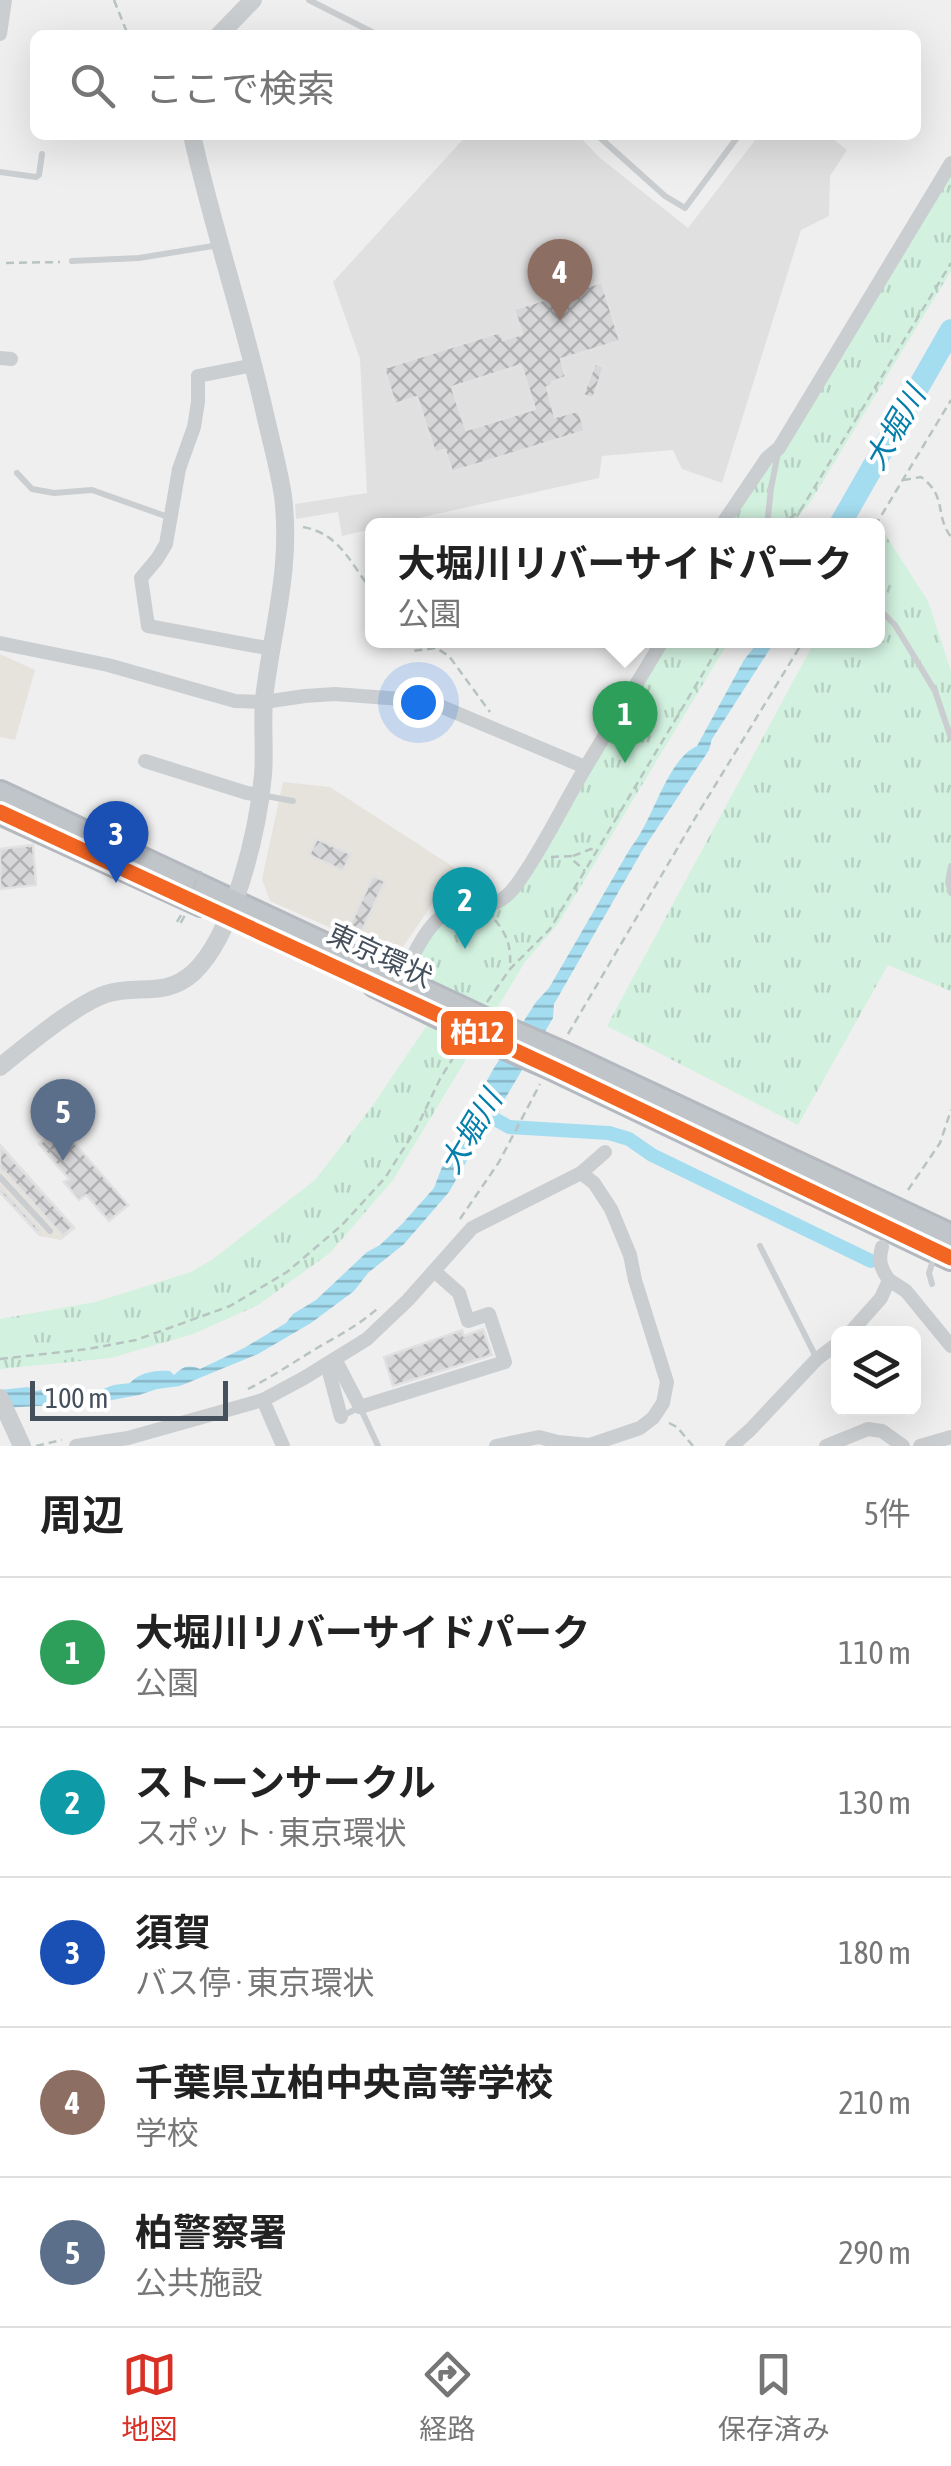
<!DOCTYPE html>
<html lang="ja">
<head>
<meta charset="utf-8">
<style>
  body { margin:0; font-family:"Asap Condensed","Noto Sans JP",sans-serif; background:#f6f6f6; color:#222 }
  .controls { position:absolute; right:30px; bottom:30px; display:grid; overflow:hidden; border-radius:15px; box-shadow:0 10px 40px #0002 }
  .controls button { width:90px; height:90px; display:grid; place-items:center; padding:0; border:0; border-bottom:2px solid #e0e0e0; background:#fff; color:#222; font:50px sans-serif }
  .scale { position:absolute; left:30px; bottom:25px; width:198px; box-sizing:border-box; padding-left:10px; border:5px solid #45505d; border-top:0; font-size:28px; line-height:35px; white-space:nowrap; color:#45505d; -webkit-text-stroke:8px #fff; paint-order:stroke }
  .you { position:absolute; left:418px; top:702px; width:35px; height:35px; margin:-25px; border:8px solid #fff; border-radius:50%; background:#1a73e8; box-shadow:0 0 0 15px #1a73e833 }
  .badge { display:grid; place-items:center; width:65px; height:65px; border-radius:50%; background:#d93025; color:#fff; font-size:32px; font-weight:700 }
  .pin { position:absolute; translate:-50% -82px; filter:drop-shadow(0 2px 5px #0008) }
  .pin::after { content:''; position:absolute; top:52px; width:35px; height:30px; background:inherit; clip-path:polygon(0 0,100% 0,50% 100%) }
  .popup { position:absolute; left:365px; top:518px; width:520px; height:130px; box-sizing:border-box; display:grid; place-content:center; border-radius:15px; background:#fff; filter:drop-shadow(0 2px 8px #0005); font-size:32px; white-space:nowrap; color:#767676 }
  .popup b { font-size:38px; color:#222 }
  .popup::after { content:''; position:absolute; left:50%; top:100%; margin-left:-20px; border:20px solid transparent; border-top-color:#fff }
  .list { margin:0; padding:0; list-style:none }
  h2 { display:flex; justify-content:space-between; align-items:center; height:130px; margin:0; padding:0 40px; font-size:42px }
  h2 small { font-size:32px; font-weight:400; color:#767676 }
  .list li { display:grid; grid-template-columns:65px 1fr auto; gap:30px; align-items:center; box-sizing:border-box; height:150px; padding:0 40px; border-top:2px solid #e0e0e0 }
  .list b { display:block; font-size:38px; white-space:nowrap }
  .list p { margin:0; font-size:32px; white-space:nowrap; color:#767676 }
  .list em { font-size:32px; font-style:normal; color:#767676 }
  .icon { flex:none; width:55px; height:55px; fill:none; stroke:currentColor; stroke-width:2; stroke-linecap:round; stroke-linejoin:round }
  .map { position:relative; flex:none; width:951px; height:1446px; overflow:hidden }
  .search { position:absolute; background:#fff; box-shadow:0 10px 40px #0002; left:30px; right:30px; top:30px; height:110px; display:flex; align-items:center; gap:25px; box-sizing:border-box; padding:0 35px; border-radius:15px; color:#767676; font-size:38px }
  .sheet { height:880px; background:#fff }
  nav { display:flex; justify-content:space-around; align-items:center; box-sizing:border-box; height:140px; border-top:2px solid #e0e0e0; background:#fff; font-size:28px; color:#767676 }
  nav a { display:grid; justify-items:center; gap:5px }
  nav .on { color:#d93025 }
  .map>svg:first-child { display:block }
  .commercial { fill:#e5e3dc }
  .education { fill:#e1e0e1 }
  .grass { fill:url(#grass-tufts) }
  .water { fill:url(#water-rules) }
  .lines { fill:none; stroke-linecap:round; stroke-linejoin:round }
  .canal { stroke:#a4ddf0; stroke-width:14 }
  .river { stroke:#a4ddf0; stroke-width:22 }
  .building { fill:url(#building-cross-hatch); stroke:#e1e1e2; stroke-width:2.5; fill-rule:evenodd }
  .trunk-casing { stroke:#b4b8bf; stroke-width:28 }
  .path { stroke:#b7c4c1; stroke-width:2.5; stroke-dasharray:8 5; stroke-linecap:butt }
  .service { stroke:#cbced0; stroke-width:6 }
  .minor { stroke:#cbced0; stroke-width:14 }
  .tertiary { stroke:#cbced0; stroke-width:18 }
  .trunk { stroke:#c0c5ca; stroke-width:22 }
  .trunk-bridge-casing { stroke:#b4b8bf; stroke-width:28; stroke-linecap:butt }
  .path-bridge { stroke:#b7c4c1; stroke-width:2.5; stroke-dasharray:8 5; stroke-linecap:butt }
  .trunk-bridge { stroke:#c0c5ca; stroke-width:22 }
  .bus-1-casing { stroke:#fff; stroke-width:22 }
  .bus-1 { stroke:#f26522; stroke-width:15 }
  .labels { text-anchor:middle; stroke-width:8; stroke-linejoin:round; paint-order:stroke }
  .street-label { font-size:28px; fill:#45505d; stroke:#fff }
  .water-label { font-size:30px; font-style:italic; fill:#047eaa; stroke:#fff }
  .line-badge { stroke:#fff; stroke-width:4 }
  .badge-label { font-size:28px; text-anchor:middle; font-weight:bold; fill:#fff }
</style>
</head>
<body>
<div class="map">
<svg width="951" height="1446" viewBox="0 0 951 1446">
  <defs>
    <pattern id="grass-tufts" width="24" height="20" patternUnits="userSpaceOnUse" patternTransform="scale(2.5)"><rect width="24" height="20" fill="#d2f1df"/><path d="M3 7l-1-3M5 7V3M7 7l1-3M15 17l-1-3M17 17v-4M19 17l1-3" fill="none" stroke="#b6d0c2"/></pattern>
    <pattern id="water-rules" width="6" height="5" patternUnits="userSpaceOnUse" patternTransform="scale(2.5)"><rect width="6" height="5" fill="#a4ddf0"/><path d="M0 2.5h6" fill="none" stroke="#87b6c6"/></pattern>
    <pattern id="building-cross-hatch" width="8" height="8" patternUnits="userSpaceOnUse" patternTransform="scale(2.5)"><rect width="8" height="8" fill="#d7d7d9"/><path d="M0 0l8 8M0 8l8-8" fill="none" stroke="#b0b1b3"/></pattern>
  </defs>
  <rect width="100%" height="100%" fill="#f0efef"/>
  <g class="commercial">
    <path d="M0 654 35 670 15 740 0 737Z"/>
    <path d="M283 782 330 787 481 885 433 903 396 957 270 901 262 879Z"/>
    <path d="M0 1143 76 1228 61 1240 39 1236 0 1194Z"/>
  </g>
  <path class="education" d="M467 135H578L599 157 688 228 759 135H828L847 150 830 176 829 216 801 230 722 483 682 469 673 450 602 456 599 478 387 525 372 526V529L342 536 338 512 296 519 295 504 367 493 360 359 333 282Z"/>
  <g class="grass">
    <path d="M951 172V271L809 504 791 525 728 526Z"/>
    <path d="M883 531 928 601 951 671V991L888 965 798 1125 607 1026 815 641 878 640V545Z"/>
    <path d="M669 641H729L558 924 525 962 393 1180 330 1253 258 1305 193 1334 111 1358 0 1369V1319L95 1302 191 1272 213 1259 315 1180 373 1105 451 990 412 971 437 926 453 916 477 914 495 909 602 753Z"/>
  </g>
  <path class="water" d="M759 641H775L712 739 709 750 642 851 554 1004 553 1018 503 1102 496 1122 481 1136 449 1192 404 1244 368 1273 354 1291 311 1323 258 1354 180 1386 157 1389 139 1395 96 1403 0 1408V1390L28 1387 36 1391C57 1386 72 1392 91 1392 100 1392 106 1387 114 1385 119 1384 125 1384 130 1383 140 1372 156 1370 170 1371L174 1375C183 1367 187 1364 200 1369L244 1348 286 1323 293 1314 316 1300 367 1252 380 1245 402 1224 434 1188 442 1167 454 1153 475 1102 494 1068 536 1002 549 988 631 847C653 822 666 760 697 746L744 660Z"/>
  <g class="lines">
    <path class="canal" d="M484 1113 509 1127 609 1133 629 1139 652 1155 871 1261"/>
    <path class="river" d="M839 526 951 330"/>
  </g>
  <g class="building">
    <path d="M602 282 620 341 561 359 566 377 552 382 553 385 547 387 555 417 577 411 578 408 585 431 452 472 445 450 435 453 417 397 395 404 384 368 500 332 503 340 522 334 514 309ZM521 365 535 409 466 430 452 387Z"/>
    <path d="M595 363 604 367 593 399 583 395Z"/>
    <path d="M317 839 351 854 343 871 309 855Z"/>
    <path d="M33 845 36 885 0 889V849Z"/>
    <path d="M373 876 385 881 362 931 350 925Z"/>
    <path d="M60 1126 128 1205 109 1221 86 1195 79 1200 64 1182 69 1179 39 1144Z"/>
    <path d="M0 1146 73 1227 63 1236 5 1172 0 1170Z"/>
    <path d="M0 1187 41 1231 38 1233 0 1192Z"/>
    <path d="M483 1329 492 1355 393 1386 384 1357 462 1330 464 1336Z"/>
  </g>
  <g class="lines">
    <g class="trunk-casing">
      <g id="trunk">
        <path d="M0 793 487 1021"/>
        <path d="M0 812 201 904"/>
        <path d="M375 985 480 1036"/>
        <path d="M563 1054 951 1236"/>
        <path d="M557 1070 951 1258"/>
      </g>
    </g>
    <g class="path">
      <path d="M114 0 128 35"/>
      <path d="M6 263 60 262"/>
      <path d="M903 480 921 477C948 497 934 514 951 537"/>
      <path d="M779 526 800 511 951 263"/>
      <path d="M875 526 951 400"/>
      <path d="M303 527C341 534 350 564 372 590"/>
      <path d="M409 640 413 651 436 648 449 656 490 712"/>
      <path d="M573 856 591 849 597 850"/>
      <path d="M551 857 572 856 574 861 585 871"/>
      <path d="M181 915 177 922 180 924 185 915"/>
      <path d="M495 920C508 936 511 947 510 967"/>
      <path d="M487 1002 510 969 550 929 723 640"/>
      <path d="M568 1034 697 815 804 640"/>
      <path d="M908 1190 940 1143 951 1110"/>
      <path d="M460 1219 499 1162 540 1084"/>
      <path d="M0 1359 88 1349 136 1340 230 1306 287 1272 342 1225 385 1178 416 1129 440 1079 461 1045"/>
      <path d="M248 1389C274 1376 298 1359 324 1344 343 1333 360 1324 377 1309"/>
      <path d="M669 1423 677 1427 693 1446"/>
      <path d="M36 1446 62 1440"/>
    </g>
    <g class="service">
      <path d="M309 0 378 35"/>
      <path d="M597 135 665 196 685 208 739 135"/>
      <path d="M0 172 36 177 39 175 42 154"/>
      <path d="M72 261 139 258 219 245"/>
      <path d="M17 473 32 489 54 493 92 490 171 518"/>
      <path d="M767 526 771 488 778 453"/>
      <path d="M878 608 895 625 935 691 951 738"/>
      <path d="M261 795 293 801"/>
      <path d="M951 866 948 882 951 893"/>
      <path d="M0 1177 50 1231"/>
      <path d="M760 1246 816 1357"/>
      <path d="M932 1284 929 1273 934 1257"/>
      <path d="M342 1416 360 1407 378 1446"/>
    </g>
    <g class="minor">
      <path d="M0 34 5 0"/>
      <path d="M0 358 11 359"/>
      <path d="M254 365 198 376V402L194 427 179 469 166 544 157 559 141 578 148 626 272 649"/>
      <path d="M721 526 767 458 779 448 951 163"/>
      <path d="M0 643 108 665 235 701 264 702 305 696 335 694 428 701 585 767"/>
      <path d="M145 761 247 793 260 795"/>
      <path d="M402 981C409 962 425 928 442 916 468 899 492 919 517 884 544 847 563 804 587 765 612 723 638 682 663 640"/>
      <path d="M889 1280 906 1291 951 1346"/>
      <path d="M849 1334 881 1298 889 1280C881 1269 878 1261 882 1247"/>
      <path d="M335 1359 360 1407 505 1362 489 1314 468 1321 459 1293 434 1271"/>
      <path d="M325 1365 329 1372 341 1417"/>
      <path d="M263 1400 304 1378 367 1339 408 1300 472 1228 581 1173"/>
      <path d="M76 1446 128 1438 263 1400 283 1446"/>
      <path d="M496 1446 539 1437 558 1442 590 1445 640 1428 653 1418 663 1403 667 1382 635 1280 630 1255 611 1209 594 1183 581 1173 605 1152"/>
      <path d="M732 1446 750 1430 817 1359 838 1343"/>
      <path d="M826 1446 868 1429 882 1431 903 1446"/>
      <path d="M920 1446 951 1437"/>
    </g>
    <g class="tertiary">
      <path d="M219 35 253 0"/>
      <path d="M0 1067C26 1046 76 1004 106 994 137 984 165 998 193 973 234 935 258 830 263 775 265 750 262 725 264 699 272 629 292 569 283 496 279 469 271 441 265 414 244 320 213 229 192 135"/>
      <path d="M0 1398 22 1446"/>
    </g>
    <use href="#trunk" class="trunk"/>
    <g class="trunk-bridge-casing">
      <g id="trunk-bridge">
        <path d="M487 1021 563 1054"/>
        <path d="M480 1036 557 1070"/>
      </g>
    </g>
    <path class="path-bridge" d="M183 911 201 871"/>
    <use href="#trunk-bridge" class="trunk-bridge"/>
    <g class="bus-1-casing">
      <path id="bus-1" d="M0 812 557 1070 951 1258"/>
    </g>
    <use href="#bus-1" class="bus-1"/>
  </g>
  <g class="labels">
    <g class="street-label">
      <text transform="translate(380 955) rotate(25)" y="10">東京環状</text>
    </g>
    <g class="water-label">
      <text transform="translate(895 428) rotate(-60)" y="10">大堀川</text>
      <text transform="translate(471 1132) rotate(-59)" y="10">大堀川</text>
    </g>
  </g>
  <rect class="line-badge" x="439" y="1009" width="76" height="48" rx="10" fill="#f26522"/>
  <g class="badge-label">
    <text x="477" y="1042">柏12</text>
  </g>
</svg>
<div class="controls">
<button><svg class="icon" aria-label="layers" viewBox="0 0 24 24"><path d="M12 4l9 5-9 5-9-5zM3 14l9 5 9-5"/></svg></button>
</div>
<div class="scale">100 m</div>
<div class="you"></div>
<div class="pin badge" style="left:625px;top:763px;background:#2e9e5b">1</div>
<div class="popup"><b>大堀川リバーサイドパーク</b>公園</div>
<div class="pin badge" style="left:465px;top:949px;background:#0f9aa8">2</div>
<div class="pin badge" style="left:116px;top:883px;background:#1a4fb4">3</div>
<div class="pin badge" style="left:560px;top:321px;background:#8d6e63">4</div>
<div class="pin badge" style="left:63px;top:1161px;background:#5c6f8a">5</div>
<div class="search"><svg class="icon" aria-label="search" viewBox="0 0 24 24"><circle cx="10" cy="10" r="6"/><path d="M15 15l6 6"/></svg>ここで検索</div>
</div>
<section class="sheet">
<h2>周辺<small>5件</small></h2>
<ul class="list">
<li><span class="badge" style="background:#2e9e5b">1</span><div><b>大堀川リバーサイドパーク</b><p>公園</p></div><em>110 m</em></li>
<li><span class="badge" style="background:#0f9aa8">2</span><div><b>ストーンサークル</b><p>スポット · 東京環状</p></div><em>130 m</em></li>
<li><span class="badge" style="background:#1a4fb4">3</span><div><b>須賀</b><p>バス停 · 東京環状</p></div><em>180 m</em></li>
<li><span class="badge" style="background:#8d6e63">4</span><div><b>千葉県立柏中央高等学校</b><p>学校</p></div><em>210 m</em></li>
<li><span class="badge" style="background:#5c6f8a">5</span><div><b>柏警察署</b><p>公共施設</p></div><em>290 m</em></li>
</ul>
</section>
<nav>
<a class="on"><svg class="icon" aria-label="map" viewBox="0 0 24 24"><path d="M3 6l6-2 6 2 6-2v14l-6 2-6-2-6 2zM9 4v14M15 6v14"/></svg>地図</a>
<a><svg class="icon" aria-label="directions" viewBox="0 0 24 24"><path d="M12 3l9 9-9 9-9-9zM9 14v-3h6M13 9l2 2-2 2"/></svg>経路</a>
<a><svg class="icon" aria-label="saved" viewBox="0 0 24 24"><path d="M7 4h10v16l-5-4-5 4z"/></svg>保存済み</a>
</nav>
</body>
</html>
